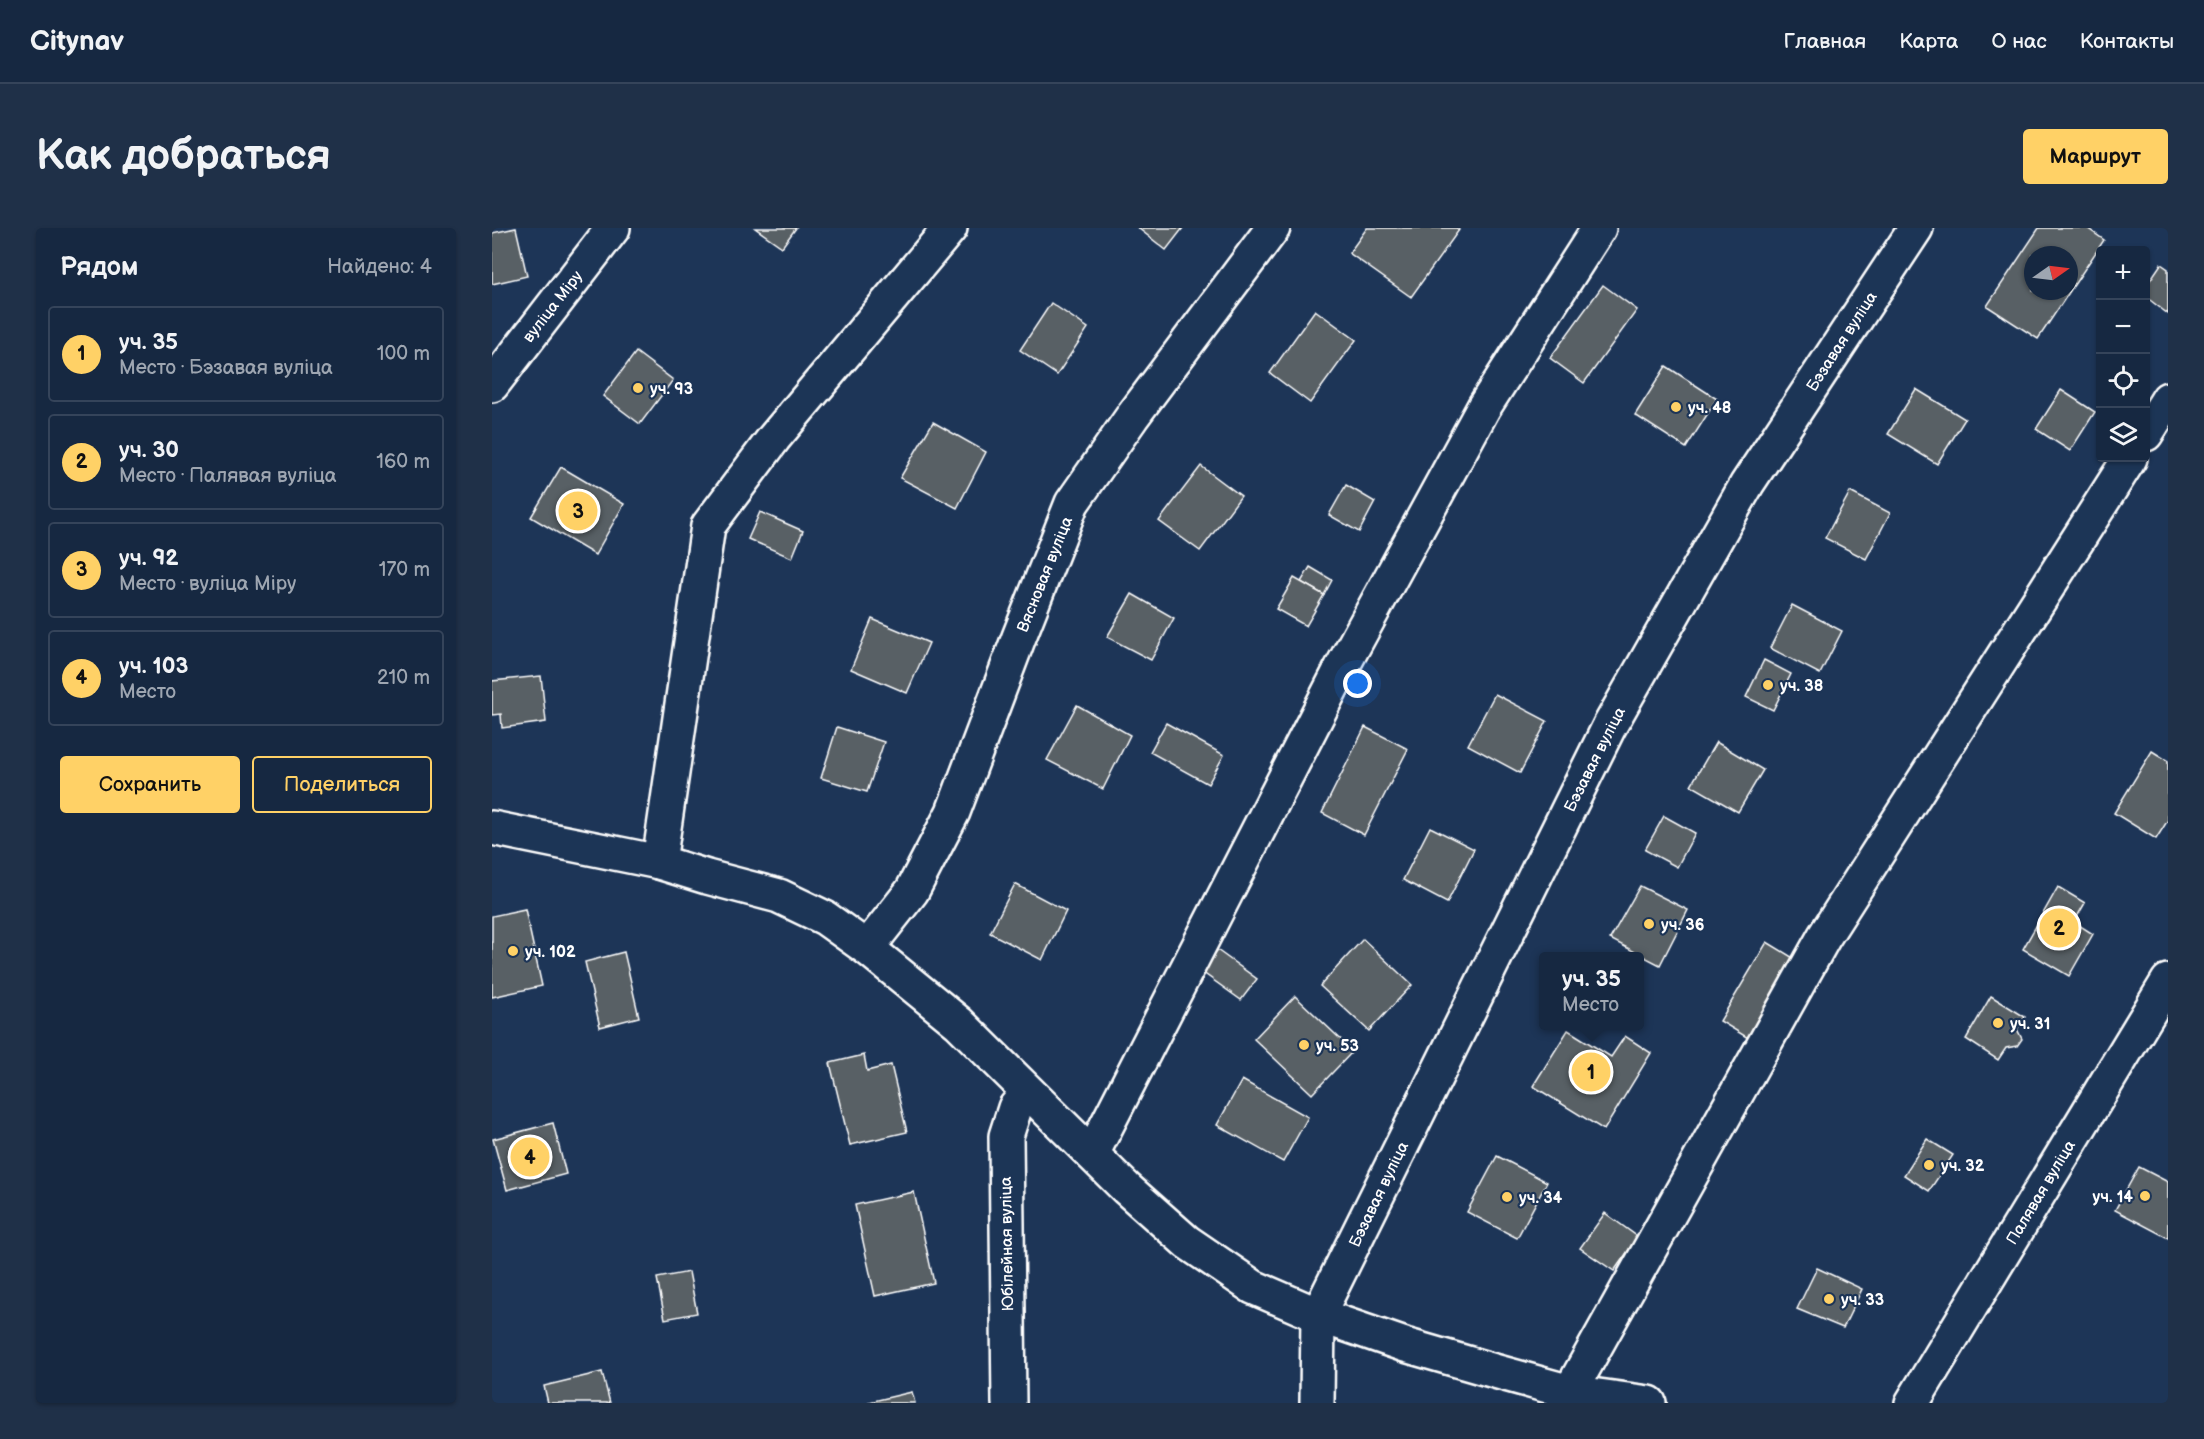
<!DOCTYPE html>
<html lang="ru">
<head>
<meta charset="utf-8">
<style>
  body { margin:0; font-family:"Balsamiq Sans",sans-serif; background:#1f3048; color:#f1f3f6 }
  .controls { position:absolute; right:18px; top:18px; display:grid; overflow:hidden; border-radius:6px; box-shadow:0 2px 4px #0004 }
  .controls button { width:54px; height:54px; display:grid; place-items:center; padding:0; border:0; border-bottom:2px solid #35445a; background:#162841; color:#f1f3f6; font:30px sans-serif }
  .compass { position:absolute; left:1532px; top:18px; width:54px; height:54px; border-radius:50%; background:#162841; box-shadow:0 2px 4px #0004; rotate:76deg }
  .you { position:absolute; left:866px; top:456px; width:21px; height:21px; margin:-15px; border:4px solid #fff; border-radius:50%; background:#1a73e8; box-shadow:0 0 0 9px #1a73e833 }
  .badge { display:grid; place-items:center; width:39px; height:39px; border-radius:50%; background:#ffd166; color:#111; font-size:20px; font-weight:700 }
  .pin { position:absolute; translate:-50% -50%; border:3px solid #fff; box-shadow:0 2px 6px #0006 }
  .popup { position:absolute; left:1047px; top:724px; width:105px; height:78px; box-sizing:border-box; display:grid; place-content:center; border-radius:6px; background:#162841; filter:drop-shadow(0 2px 4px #0005); font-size:20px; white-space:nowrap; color:#9ea6b1 }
  .popup b { font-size:22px; color:#f1f3f6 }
  .popup::after { content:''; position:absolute; left:50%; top:100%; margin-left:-12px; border:12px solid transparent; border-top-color:#162841 }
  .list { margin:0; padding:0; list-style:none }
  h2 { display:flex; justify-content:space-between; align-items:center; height:78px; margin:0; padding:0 24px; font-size:26px }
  h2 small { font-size:20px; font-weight:400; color:#9ea6b1 }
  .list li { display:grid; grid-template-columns:39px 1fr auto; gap:18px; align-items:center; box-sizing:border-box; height:96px; margin:0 12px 12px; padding:0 12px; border:2px solid #35445a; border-radius:6px }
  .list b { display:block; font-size:22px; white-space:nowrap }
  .list p { margin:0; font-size:20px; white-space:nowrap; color:#9ea6b1 }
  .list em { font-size:20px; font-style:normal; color:#9ea6b1 }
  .actions { display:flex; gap:12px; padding:18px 24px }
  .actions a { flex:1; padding:14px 0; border:2px solid #ffd166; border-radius:6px; text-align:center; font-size:21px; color:#ffd166 }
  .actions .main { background:#ffd166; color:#111 }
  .icon { flex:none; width:33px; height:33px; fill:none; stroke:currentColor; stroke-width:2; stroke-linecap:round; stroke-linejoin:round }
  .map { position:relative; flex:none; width:1676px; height:1175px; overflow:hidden; border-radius:6px }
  header { display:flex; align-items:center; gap:36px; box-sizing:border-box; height:84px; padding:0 30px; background:#162841; border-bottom:2px solid #35445a }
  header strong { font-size:28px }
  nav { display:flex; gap:33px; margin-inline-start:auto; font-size:21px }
  .intro { display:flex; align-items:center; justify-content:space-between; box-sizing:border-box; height:144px; padding:0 36px }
  h1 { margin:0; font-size:42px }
  .button { padding:15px 27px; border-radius:6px; background:#ffd166; color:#111; font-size:21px; font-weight:700 }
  main { display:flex; gap:36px; padding:0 36px }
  aside { flex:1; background:#162841; border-radius:6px; box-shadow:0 2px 4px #0004 }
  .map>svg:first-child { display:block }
  .building { fill:#596065; stroke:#fff; stroke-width:1.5; fill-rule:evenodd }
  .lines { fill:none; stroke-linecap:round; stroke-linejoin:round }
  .minor-casing { stroke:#fff; stroke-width:38 }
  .minor { stroke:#1d3557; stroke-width:33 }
  .poi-dot { fill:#ffd166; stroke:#1d3557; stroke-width:2 }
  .labels { text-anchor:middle; stroke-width:4.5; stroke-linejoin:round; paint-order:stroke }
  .street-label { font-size:16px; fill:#fff; stroke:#1d3557 }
  .poi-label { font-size:16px; font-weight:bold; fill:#fff; stroke:#1d3557; text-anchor:start }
</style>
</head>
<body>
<header>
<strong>Citynav</strong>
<nav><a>Главная</a><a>Карта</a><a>О нас</a><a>Контакты</a></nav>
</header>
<div class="intro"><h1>Как добраться</h1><a class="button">Маршрут</a></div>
<main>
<aside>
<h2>Рядом<small>Найдено: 4</small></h2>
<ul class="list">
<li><span class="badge">1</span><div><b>уч. 35</b><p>Место · Бэзавая вуліца</p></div><em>100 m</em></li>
<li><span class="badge">2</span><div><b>уч. 30</b><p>Место · Палявая вуліца</p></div><em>160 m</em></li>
<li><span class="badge">3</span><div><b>уч. 92</b><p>Место · вуліца Міру</p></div><em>170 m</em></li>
<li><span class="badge">4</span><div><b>уч. 103</b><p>Место</p></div><em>210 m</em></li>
</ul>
<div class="actions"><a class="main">Сохранить</a><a>Поделиться</a></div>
</aside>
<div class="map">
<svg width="1676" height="1175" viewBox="0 0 1676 1175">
  <rect width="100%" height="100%" fill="#1d3557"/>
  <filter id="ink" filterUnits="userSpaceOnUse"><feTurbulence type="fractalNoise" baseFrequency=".0167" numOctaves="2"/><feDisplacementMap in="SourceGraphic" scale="12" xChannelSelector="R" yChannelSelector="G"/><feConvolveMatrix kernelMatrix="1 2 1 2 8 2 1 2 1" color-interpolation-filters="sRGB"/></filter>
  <g filter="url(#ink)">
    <g class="building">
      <path d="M24 0 35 48 0 56V5Z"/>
      <path d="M263 0H304L290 19Z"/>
      <path d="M646 0H691L674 22Z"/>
      <path d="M875 0H964L967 2 919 69 857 25Z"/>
      <path d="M1547 0H1595L1612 12 1546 111 1495 78ZM1541 27H1577V63H1541Z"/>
      <path d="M1669 36 1676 41V86L1654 69V58Z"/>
      <path d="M1111 57 1145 82 1092 155 1058 130Z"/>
      <path d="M559 75 596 100 565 147 528 122Z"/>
      <path d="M823 82 864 112 818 175 778 145Z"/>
      <path d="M144 124 181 152 148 196 111 168Z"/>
      <path d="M1174 138 1225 171 1194 220 1143 187Z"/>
      <path d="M1424 161 1473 191 1445 236 1396 206Z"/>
      <path d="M1569 162 1603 184 1578 223 1544 201Z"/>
      <path d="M441 194 494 224 465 280 408 250Z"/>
      <path d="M709 238 749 268 708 323 667 293Z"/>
      <path d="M69 239 132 276 103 327 39 289Z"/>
      <path d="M854 257 883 274 867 304 837 287Z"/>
      <path d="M1358 264 1398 285 1374 331 1333 310Z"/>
      <path d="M268 284 311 303 300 330 256 311Z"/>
      <path d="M818 339 840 352 832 367 809 354Z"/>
      <path d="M802 350 832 367 814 398 784 381Z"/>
      <path d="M640 366 682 390 659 432 615 409Z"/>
      <path d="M1300 377 1350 403 1328 446 1278 420Z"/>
      <path d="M380 391 437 415 415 465 359 441Z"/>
      <path d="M1272 432 1299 446 1281 482 1254 469Z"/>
      <path d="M49 448 54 494 10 500 9 486 0 487V453Z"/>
      <path d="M1003 466 1055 493 1028 545 976 517Z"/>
      <path d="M585 477 638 507 611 561 555 532Z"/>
      <path d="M674 495 732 527 716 556 658 524Z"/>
      <path d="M345 499 392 514 375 564 329 550Z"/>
      <path d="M873 499 916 521 872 607 830 585Z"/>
      <path d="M1224 514 1271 542 1246 584 1199 557Z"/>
      <path d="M1660 523 1676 533V592L1664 611 1622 585Z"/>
      <path d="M1172 588 1203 605 1185 639 1153 622Z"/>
      <path d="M938 599 982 621 955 675 911 652Z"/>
      <path d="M523 656 574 683 550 732 498 705Z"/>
      <path d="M1148 658 1196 682 1168 737 1118 711Z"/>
      <path d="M1566 659 1593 675 1582 694 1601 706 1577 748 1531 721Z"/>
      <path d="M33 681 50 758 0 769V688Z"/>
      <path d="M871 711 920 757 877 803 828 758Z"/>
      <path d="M1275 714 1303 731 1256 810 1228 793Z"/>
      <path d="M725 722 765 751 749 772 710 744Z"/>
      <path d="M132 724 147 789 108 799 93 734Z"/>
      <path d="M803 768 861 823 820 866 762 811Z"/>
      <path d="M1499 768 1533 789 1525 801 1530 811 1525 818 1514 820 1506 832 1474 811Z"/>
      <path d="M1076 802 1119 829 1133 808 1159 825 1112 902 1041 858Z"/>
      <path d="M372 827 375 843 399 837 415 904 358 917 338 835Z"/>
      <path d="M750 852 816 889 791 934 725 897Z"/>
      <path d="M61 895 74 946 15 962 1 911Z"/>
      <path d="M1435 911 1461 927 1437 963 1412 947Z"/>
      <path d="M1005 928 1055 954 1025 1010 975 984Z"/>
      <path d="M1647 939 1676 954V1010L1623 982Z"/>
      <path d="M422 964 442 1055 383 1068 363 977Z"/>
      <path d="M1113 985 1146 1009 1122 1043 1088 1020Z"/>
      <path d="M1325 1040 1370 1061 1351 1100 1305 1081Z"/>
      <path d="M197 1044 205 1085 173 1091 165 1050Z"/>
      <path d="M110 1144 118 1175H56L52 1158Z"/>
      <path d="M420 1164 423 1175H377V1174Z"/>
    </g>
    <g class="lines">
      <g class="minor-casing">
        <g id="minor">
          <path d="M0 157 121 0"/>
          <path d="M1654 206 1676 171"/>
          <path d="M0 600 167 634 215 649 287 668 333 690 375 720 467 795 634 960 695 1014 761 1059 826 1087 913 1117 1006 1144 1078 1164 1157 1175"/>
          <path d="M167 634 216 298 282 210 458 0"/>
          <path d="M375 720 420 663 461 584 527 409 580 275 640 189 781 0"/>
          <path d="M600 926 849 441 992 179 1107 0"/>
          <path d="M1078 1164 1332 709 1638 230"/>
          <path d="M517 1175 514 908 523 880 536 864"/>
          <path d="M825 1175 826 1087 1117 499 1255 256 1424 0"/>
          <path d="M1420 1175 1676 753"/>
        </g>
      </g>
      <use href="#minor" class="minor"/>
    </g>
  </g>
  <g class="poi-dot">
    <circle cx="146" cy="160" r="6"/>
    <circle cx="1184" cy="179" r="6"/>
    <circle cx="1276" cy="457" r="6"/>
    <circle cx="1157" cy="696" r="6"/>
    <circle cx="21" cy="723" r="6"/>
    <circle cx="1506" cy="795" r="6"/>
    <circle cx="812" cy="817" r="6"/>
    <circle cx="1437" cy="937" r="6"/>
    <circle cx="1653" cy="968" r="6"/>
    <circle cx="1015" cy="969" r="6"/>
    <circle cx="1337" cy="1071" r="6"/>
  </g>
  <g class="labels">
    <g class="street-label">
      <text transform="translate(60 78) rotate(-52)" y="6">вуліца Міру</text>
      <text transform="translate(1349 113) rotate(-57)" y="6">Бэзавая вуліца</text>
      <text transform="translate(552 346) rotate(-68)" y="6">Вясновая вуліца</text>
      <text transform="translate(1102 531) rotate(-63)" y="6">Бэзавая вуліца</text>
      <text transform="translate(1548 964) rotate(-59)" y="6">Палявая вуліца</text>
      <text transform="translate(886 966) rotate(-64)" y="6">Бэзавая вуліца</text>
      <text transform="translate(514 1016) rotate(-91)" y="6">Юбілейная вуліца</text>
    </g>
    <g class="poi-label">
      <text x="158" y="166">уч. 93</text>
      <text x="1196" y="185">уч. 48</text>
      <text x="1288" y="463">уч. 38</text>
      <text x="1169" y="702">уч. 36</text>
      <text x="33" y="729">уч. 102</text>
      <text x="1518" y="801">уч. 31</text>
      <text x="824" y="823">уч. 53</text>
      <text x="1449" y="943">уч. 32</text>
      <text x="1641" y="974" text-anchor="end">уч. 14</text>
      <text x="1027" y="975">уч. 34</text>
      <text x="1349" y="1077">уч. 33</text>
    </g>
  </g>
</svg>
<div class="controls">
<button>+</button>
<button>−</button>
<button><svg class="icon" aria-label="locate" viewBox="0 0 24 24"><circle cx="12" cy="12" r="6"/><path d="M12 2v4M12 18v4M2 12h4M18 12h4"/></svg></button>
<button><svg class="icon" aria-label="layers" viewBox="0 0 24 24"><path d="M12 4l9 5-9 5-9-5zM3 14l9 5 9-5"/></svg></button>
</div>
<svg class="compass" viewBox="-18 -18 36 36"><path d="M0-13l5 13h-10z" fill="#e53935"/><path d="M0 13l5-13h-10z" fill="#9ea6b1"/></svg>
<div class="you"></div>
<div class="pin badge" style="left:1099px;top:844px">1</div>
<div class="popup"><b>уч. 35</b>Место</div>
<div class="pin badge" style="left:1567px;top:700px">2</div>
<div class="pin badge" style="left:86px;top:283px">3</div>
<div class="pin badge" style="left:38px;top:929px">4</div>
</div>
</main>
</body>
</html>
